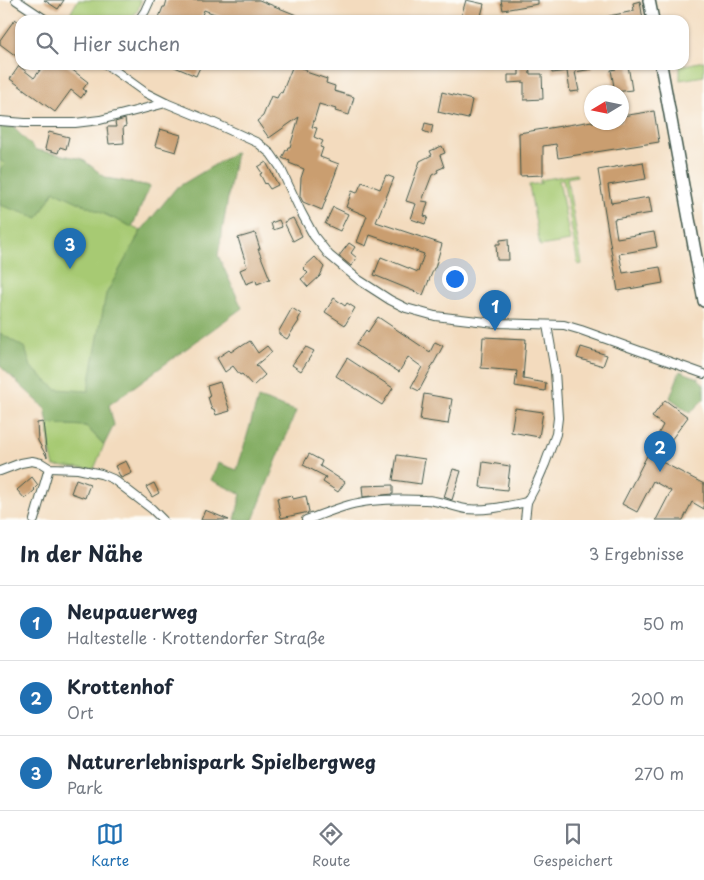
<!DOCTYPE html>
<html lang="de">
<head>
<meta charset="utf-8">
<style>
  body { margin:0; font-family:"Playpen Sans",sans-serif; background:#f2f2f3; color:#1f2937 }
  .compass { position:absolute; left:584px; top:85px; width:45px; height:45px; border-radius:50%; background:#fff; box-shadow:0 1px 4px #0004; rotate:260deg }
  .you { position:absolute; left:454px; top:278px; width:18px; height:18px; margin:-12px; border:4px solid #fff; border-radius:50%; background:#1a73e8; box-shadow:0 0 0 8px #1a73e833 }
  .badge { display:grid; place-items:center; width:32px; height:32px; border-radius:50%; background:#1f6fb2; color:#fff; font-size:16px; font-weight:700 }
  .pin { position:absolute; translate:-50% -41px; filter:drop-shadow(0 1px 2px #0008) }
  .pin::after { content:''; position:absolute; top:26px; width:18px; height:15px; background:inherit; clip-path:polygon(0 0,100% 0,50% 100%) }
  .list { margin:0; padding:0; list-style:none }
  h2 { display:flex; justify-content:space-between; align-items:center; height:65px; margin:0; padding:0 20px; font-size:21px }
  h2 small { font-size:16px; font-weight:400; color:#747a83 }
  .list li { display:grid; grid-template-columns:32px 1fr auto; gap:15px; align-items:center; box-sizing:border-box; height:75px; padding:0 20px; border-top:1px solid #e0e1e3 }
  .list b { display:block; font-size:19px; white-space:nowrap }
  .list p { margin:0; font-size:16px; white-space:nowrap; color:#747a83 }
  .list em { font-size:16px; font-style:normal; color:#747a83 }
  .icon { flex:none; width:28px; height:28px; fill:none; stroke:currentColor; stroke-width:2; stroke-linecap:round; stroke-linejoin:round }
  .map { position:relative; flex:none; width:704px; height:520px; overflow:hidden }
  .search { position:absolute; background:#fff; box-shadow:0 1px 4px #0004; left:15px; right:15px; top:15px; height:55px; display:flex; align-items:center; gap:12px; box-sizing:border-box; padding:0 18px; border-radius:15px; color:#747a83; font-size:19px }
  .sheet { height:290px; background:#fff }
  nav { display:flex; justify-content:space-around; align-items:center; box-sizing:border-box; height:70px; border-top:1px solid #e0e1e3; background:#fff; font-size:14px; color:#747a83 }
  nav a { display:grid; justify-items:center; gap:2px }
  nav .on { color:#1f6fb2 }
  .map>svg:first-child { display:block }
  .green { fill:#a7ca73; stroke:#638454 }
  .forest { fill:#85ae65; stroke:#52764c }
  .building { fill:#ca9e70 }
  .lines { fill:none; stroke-linecap:round; stroke-linejoin:round }
  .street-casing { stroke:#3f5549; stroke-width:10 }
  .secondary-casing { stroke:#3f5549; stroke-width:14 }
  .street { stroke:#fff; stroke-width:8 }
  .secondary { stroke:#fff; stroke-width:11 }
</style>
</head>
<body>
<div class="map">
<svg width="704" height="520" viewBox="0 0 704 520">
  <rect width="100%" height="100%" fill="#fdfcf7"/>
  <filter id="ink" filterUnits="userSpaceOnUse"><feTurbulence type="fractalNoise" baseFrequency=".02" numOctaves="2"/><feDisplacementMap in="SourceGraphic" scale="10" xChannelSelector="R" yChannelSelector="G"/><feConvolveMatrix kernelMatrix="1 2 1 2 8 2 1 2 1" color-interpolation-filters="sRGB"/></filter>
  <filter id="wash" filterUnits="userSpaceOnUse"><feTurbulence type="fractalNoise" baseFrequency=".0096" numOctaves="4" result="noise"/><feDisplacementMap in="SourceGraphic" scale="20" xChannelSelector="R" yChannelSelector="G"/><feGaussianBlur stdDeviation="1.12" result="paint"/><feColorMatrix in="noise" values="0 0 0 0 0 0 0 0 0 0 0 0 0 0 0 0 0 1.4 0 .05"/><feComposite in="paint" operator="in"/></filter>
  <g filter="url(#wash)">
    <rect width="100%" height="100%" fill="#f3dbbe"/>
    <g class="green">
      <path d="M78 0H141L138 10 130 20H67V19Z"/>
      <path d="M704 61V76L680 80V66Z"/>
      <path d="M0 127H13L36 150 82 159 106 178 150 186 132 227 141 231 136 239 132 325 86 394 53 392 0 343Z"/>
      <path d="M576 174 577 176 567 178 582 264 578 265 563 179 559 180 570 241 540 246 529 185 542 183 540 182V180Z"/>
      <path d="M48 424 86 426 104 445 94 469 54 466 50 451Z"/>
    </g>
    <g class="forest">
      <path d="M0 127H13L36 150 82 159 106 178 150 186 132 227 54 191 38 218 0 205V169L5 164 0 160Z"/>
      <path d="M236 152 218 255 242 308 109 405 114 425 104 445 86 426 48 424 45 408 0 366V333L25 348 31 367 56 389 88 391 106 294 141 231 176 188Z"/>
      <path d="M680 371 698 378 704 385V399L690 413 670 398Z"/>
      <path d="M258 398 296 411 253 520H235L241 494 211 480 218 463 237 470Z"/>
    </g>
    <g id="blocks">
      <g class="building">
        <path d="M44 0H64L58 9Z"/>
        <path d="M167 0H259L309 20H231L204 10 200 20H158L163 7H165Z"/>
        <path d="M466 0 484 4 480 20H460Z"/>
        <path d="M501 0H538V4L503 10Z"/>
        <path d="M640 1 643 20H609V16L634 11 633 3Z"/>
        <path d="M15 19 20 23V59L0 44V40Z"/>
        <path d="M44 65H66L88 82 83 89 86 91 81 98 71 90 55 112 10 79 19 66 34 78Z"/>
        <path d="M170 65H201L196 76Z"/>
        <path d="M293 65 307 70 306 72 327 79 326 83 335 86 334 91 354 97 349 115 335 111 336 109 319 104 312 127 317 128 314 137 323 141 320 147 323 148 320 157 339 164 322 210 303 202 300 196 301 178 304 169 289 163 290 161 282 158 286 150H287L288 147H290L299 117 269 138 257 121 263 116 271 96 277 98 280 92 282 93Z"/>
        <path d="M519 65H529L530 74H542L543 99 524 100V82L508 83V75H519Z"/>
        <path d="M551 65H591L592 69 575 72 579 91 570 92 567 71 552 73Z"/>
        <path d="M616 65H628L632 90 615 92 611 70 616 69Z"/>
        <path d="M442 92 472 100 468 119 438 112Z"/>
        <path d="M654 111 659 142 558 158 556 144 543 146V175L520 176 519 133 592 121V122H622V116Z"/>
        <path d="M125 119 126 126 123 127 124 143 109 144 107 127H116L115 122Z"/>
        <path d="M425 123 433 125 431 134 423 131Z"/>
        <path d="M160 129 181 135 176 152 155 146Z"/>
        <path d="M49 132 69 137 66 149 60 147 58 153 45 149Z"/>
        <path d="M442 146 445 153 440 155 444 167 437 170 438 172 432 175 422 201 428 202 424 216 428 217 425 224 411 219 416 204 406 201 420 161 432 155 430 151Z"/>
        <path d="M266 162 278 185 270 189 266 183 265 184 260 174 262 173 258 167Z"/>
        <path d="M643 162 646 179 608 185 611 203 649 197 652 213 614 219 617 238 654 232 657 247 619 254 623 273 660 267 663 283 618 291 598 170Z"/>
        <path d="M386 175 394 178 376 222 442 244 435 268H434L423 295 374 275 381 257 418 272 424 254 370 235 366 246 357 242 367 216 346 207 352 191 357 193 362 182 380 189Z"/>
        <path d="M333 207 348 214 340 231 325 224Z"/>
        <path d="M293 218 302 236 293 241 284 222Z"/>
        <path d="M279 220 282 227 273 230 271 223Z"/>
        <path d="M255 233 260 249H258L270 279 257 284 256 280 246 284 240 270 247 267 238 238Z"/>
        <path d="M508 239 509 260H497L496 244H500V240Z"/>
        <path d="M349 243 355 247 351 253 357 258 351 266 339 256Z"/>
        <path d="M315 257 324 267 320 276 308 287 301 279 308 273 303 268Z"/>
        <path d="M334 298 345 306 347 303 355 308 345 325 325 312Z"/>
        <path d="M292 308 301 314 298 320 299 321 287 339 279 334V331Z"/>
        <path d="M378 317 430 352 435 342 443 346 419 391 411 387 422 367 408 357 399 372 356 345 366 330 368 332Z"/>
        <path d="M483 337 526 339 523 379 546 383 545 391 515 386 517 371 481 368Z"/>
        <path d="M250 341 258 353 267 346 272 352 256 365 265 375 253 386 242 374 240 375 233 366 225 372 217 358 229 350 231 352 241 345 242 346Z"/>
        <path d="M306 347 314 351 301 371 292 365 301 352H302Z"/>
        <path d="M581 347 607 355 603 366 577 358Z"/>
        <path d="M347 358 393 388 382 405 336 376Z"/>
        <path d="M220 382 230 411 216 415 214 409 212 410 208 397 210 396 207 386Z"/>
        <path d="M424 394 452 399 448 424 420 420Z"/>
        <path d="M665 400 688 417 671 440 672 441 662 462 704 484V509L692 502 683 520H656L671 491 653 481 637 512 622 504 663 425 652 417Z"/>
        <path d="M515 408 543 412 539 437 511 432Z"/>
        <path d="M43 422 47 457 38 441 37 423Z"/>
        <path d="M309 454 322 461 320 466 345 482 338 492 323 482 326 477 303 465Z"/>
        <path d="M397 455 425 459 421 484 393 480Z"/>
        <path d="M126 461 132 473 121 478 115 466Z"/>
        <path d="M483 462 510 466 507 490 480 487Z"/>
        <path d="M453 469 461 471 452 500 444 497Z"/>
        <path d="M32 477 38 485 34 489 35 490 25 499 17 490Z"/>
        <path d="M76 479 90 484 85 498 71 493Z"/>
        <path d="M154 483 159 493 152 497 146 487Z"/>
        <path d="M393 485V494L363 497 362 486Z"/>
        <path d="M292 495 293 499 306 496 309 512 281 518 277 498Z"/>
        <path d="M205 510 229 520H201Z"/>
      </g>
    </g>
  </g>
  <g filter="url(#ink)">
    <use href="#blocks" fill-opacity="0" stroke="#3f5549" stroke-width="1"/>
    <g class="lines">
      <g class="street-casing">
        <g id="street">
          <path d="M16 0 46 20"/>
          <path d="M139 20 145 11 150 0"/>
          <path d="M107 65 146 93 166 103 212 122 258 143 271 154 280 167 301 212 314 236 329 255 359 280 390 300 406 308 435 316 495 323 564 325 581 330 704 374"/>
          <path d="M0 121 25 123H75L100 120 166 103"/>
          <path d="M0 471 21 463 32 461 41 463 49 468 78 469 101 474 113 479 152 509 163 520"/>
          <path d="M34 520 49 468"/>
          <path d="M306 520C320 515 335 509 349 505 371 499 403 499 425 500 440 500 452 507 466 509 486 511 507 506 527 502"/>
          <path d="M525 520 527 502 535 487 545 464 556 434 558 418 555 371 547 325"/>
        </g>
      </g>
      <g class="secondary-casing">
        <g id="secondary">
          <path d="M649 0 653 20"/>
          <path d="M661 65 704 301"/>
        </g>
      </g>
      <use href="#street" class="street"/>
      <use href="#secondary" class="secondary"/>
    </g>
  </g>
</svg>
<svg class="compass" viewBox="-18 -18 36 36"><path d="M0-13l5 13h-10z" fill="#e53935"/><path d="M0 13l5-13h-10z" fill="#747a83"/></svg>
<div class="you"></div>
<div class="pin badge" style="left:495px;top:331px">1</div>
<div class="pin badge" style="left:660px;top:472px">2</div>
<div class="pin badge" style="left:70px;top:269px">3</div>
<div class="search"><svg class="icon" aria-label="search" viewBox="0 0 24 24"><circle cx="10" cy="10" r="6"/><path d="M15 15l6 6"/></svg>Hier suchen</div>
</div>
<section class="sheet">
<h2>In der Nähe<small>3 Ergebnisse</small></h2>
<ul class="list">
<li><span class="badge">1</span><div><b>Neupauerweg</b><p>Haltestelle · Krottendorfer Straße</p></div><em>50 m</em></li>
<li><span class="badge">2</span><div><b>Krottenhof</b><p>Ort</p></div><em>200 m</em></li>
<li><span class="badge">3</span><div><b>Naturerlebnispark Spielbergweg</b><p>Park</p></div><em>270 m</em></li>
</ul>
</section>
<nav>
<a class="on"><svg class="icon" aria-label="map" viewBox="0 0 24 24"><path d="M3 6l6-2 6 2 6-2v14l-6 2-6-2-6 2zM9 4v14M15 6v14"/></svg>Karte</a>
<a><svg class="icon" aria-label="directions" viewBox="0 0 24 24"><path d="M12 3l9 9-9 9-9-9zM9 14v-3h6M13 9l2 2-2 2"/></svg>Route</a>
<a><svg class="icon" aria-label="saved" viewBox="0 0 24 24"><path d="M7 4h10v16l-5-4-5 4z"/></svg>Gespeichert</a>
</nav>
</body>
</html>
